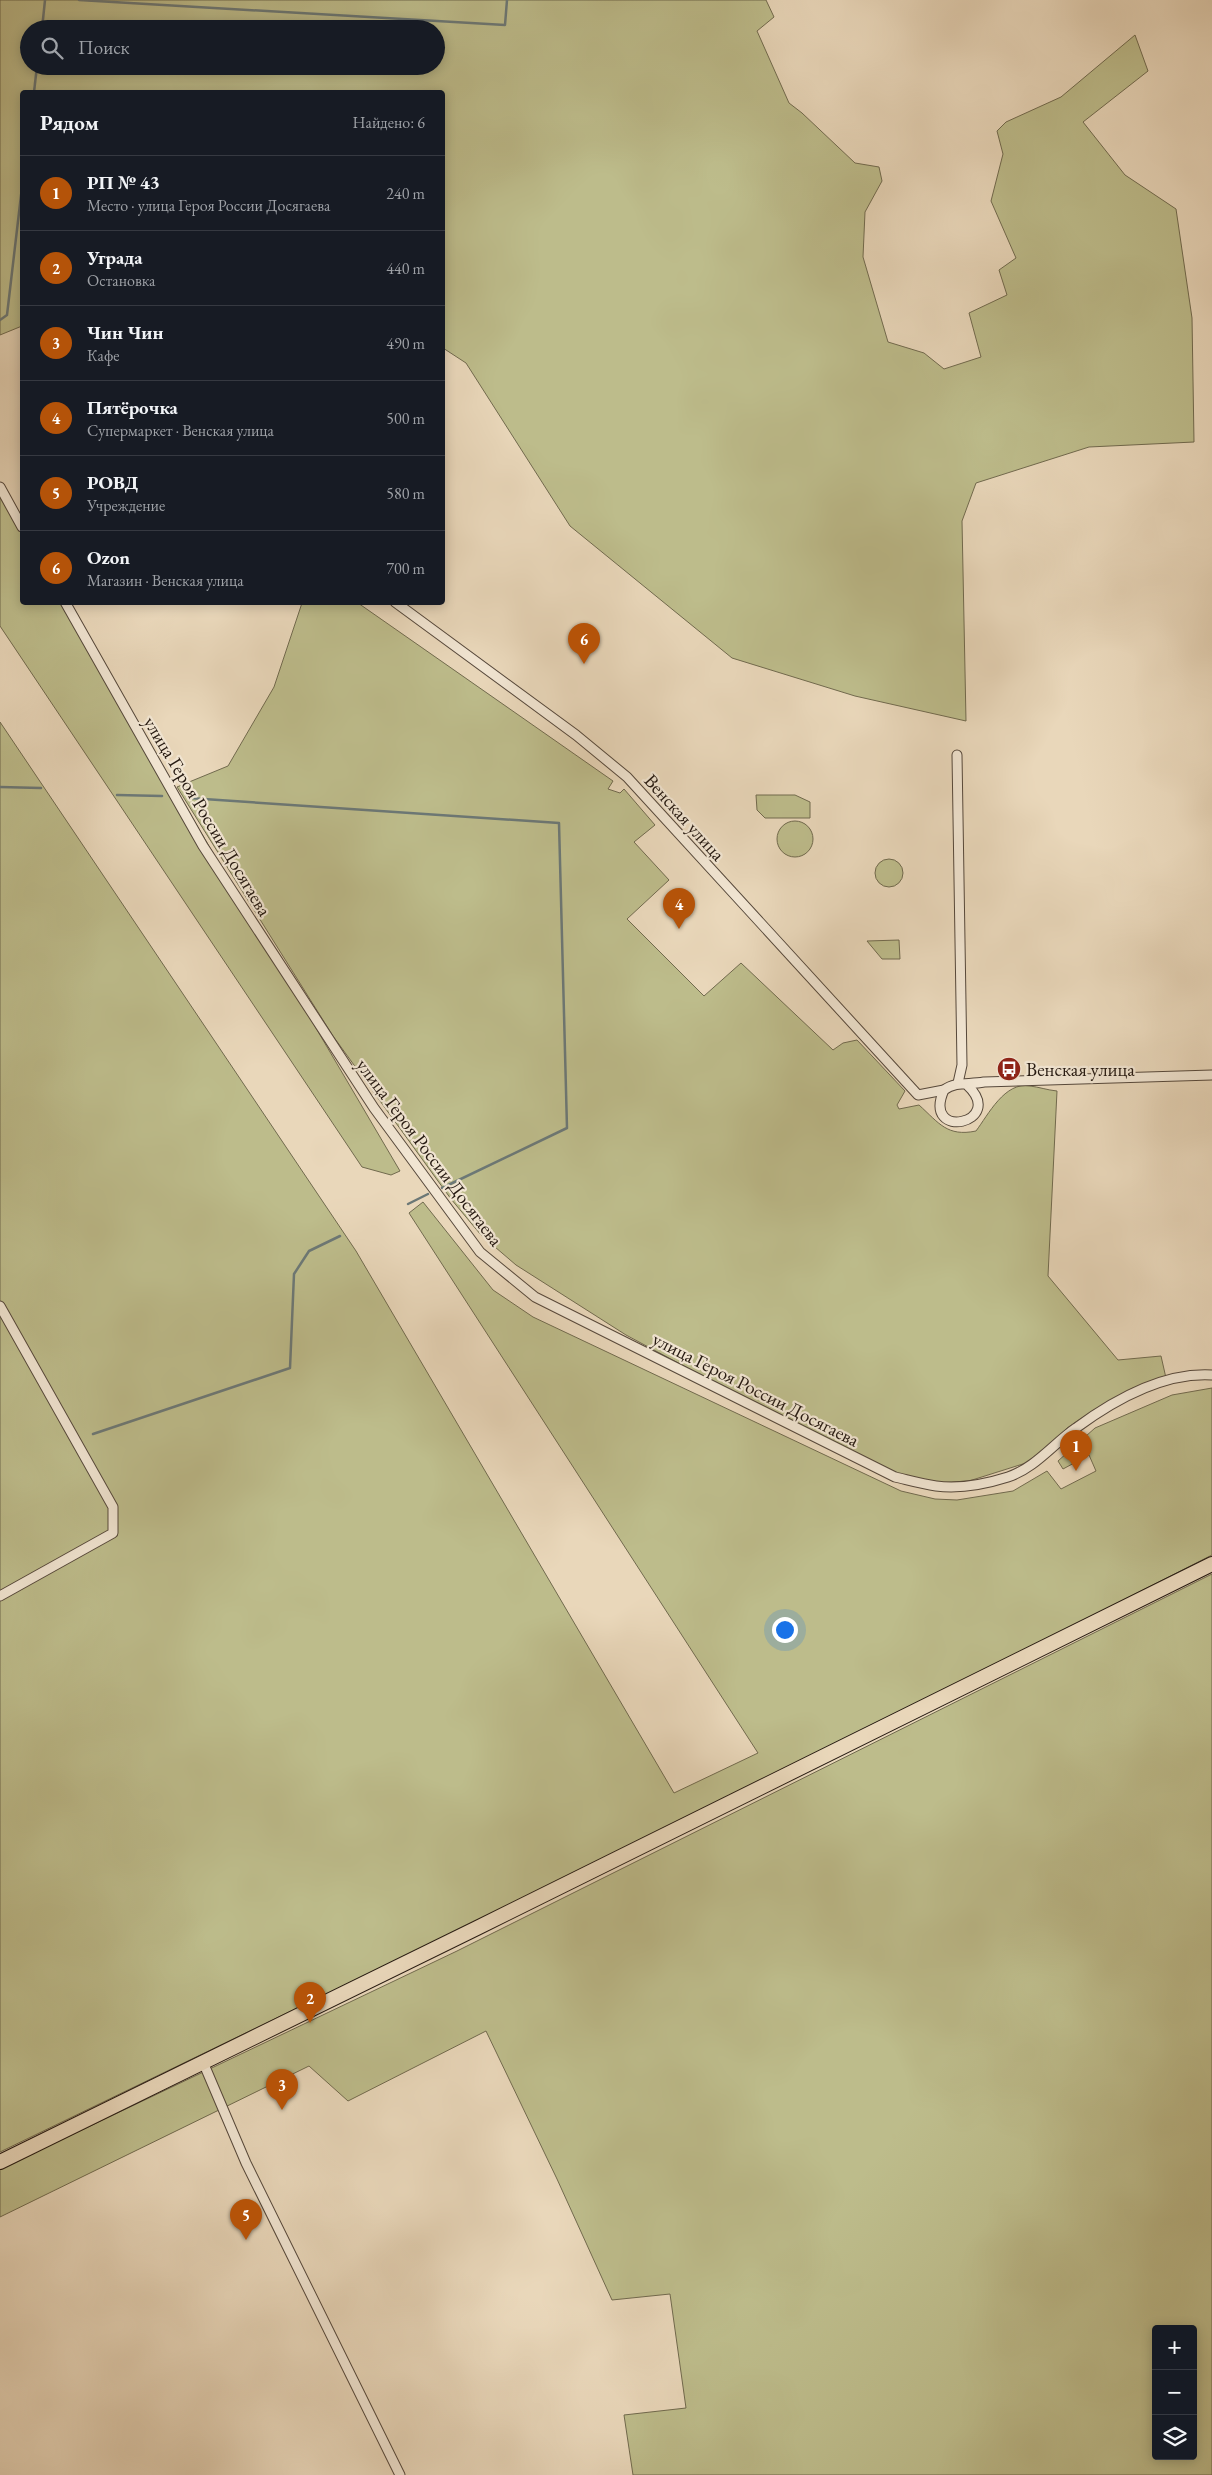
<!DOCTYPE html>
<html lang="ru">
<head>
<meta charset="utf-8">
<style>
  body { margin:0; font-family:"EB Garamond",serif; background:#242831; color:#f1f3f6 }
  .controls { position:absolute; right:15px; bottom:15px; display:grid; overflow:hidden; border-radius:5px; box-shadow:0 2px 12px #0003 }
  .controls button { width:45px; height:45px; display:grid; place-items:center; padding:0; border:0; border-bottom:1px solid #363941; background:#171b24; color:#f1f3f6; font:25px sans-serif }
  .you { position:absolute; left:784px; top:1629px; width:18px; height:18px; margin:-12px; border:4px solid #fff; border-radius:50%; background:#1a73e8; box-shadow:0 0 0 8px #1a73e833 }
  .badge { display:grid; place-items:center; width:32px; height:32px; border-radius:50%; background:#b45309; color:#fff; font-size:16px; font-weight:700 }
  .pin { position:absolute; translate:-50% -41px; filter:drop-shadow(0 1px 2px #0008) }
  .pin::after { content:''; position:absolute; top:26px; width:18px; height:15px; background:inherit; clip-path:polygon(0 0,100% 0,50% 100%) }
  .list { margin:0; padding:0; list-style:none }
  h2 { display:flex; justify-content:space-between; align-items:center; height:65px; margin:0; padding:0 20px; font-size:21px }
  h2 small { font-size:16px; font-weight:400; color:#9ea1a6 }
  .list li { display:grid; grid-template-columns:32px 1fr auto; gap:15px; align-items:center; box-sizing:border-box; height:75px; padding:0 20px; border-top:1px solid #363941 }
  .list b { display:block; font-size:19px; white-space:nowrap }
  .list p { margin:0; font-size:16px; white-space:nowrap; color:#9ea1a6 }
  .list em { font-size:16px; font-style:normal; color:#9ea1a6 }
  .icon { flex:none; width:28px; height:28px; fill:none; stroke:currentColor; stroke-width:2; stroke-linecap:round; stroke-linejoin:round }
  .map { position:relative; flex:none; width:1212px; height:2475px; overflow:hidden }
  .search { position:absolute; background:#171b24; box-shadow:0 2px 12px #0003; left:20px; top:20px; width:425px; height:55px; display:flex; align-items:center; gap:12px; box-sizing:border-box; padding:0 18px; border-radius:28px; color:#9ea1a6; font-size:19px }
  .panel { position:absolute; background:#171b24; box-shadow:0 2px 12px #0003; left:20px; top:90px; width:425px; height:515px; border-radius:5px }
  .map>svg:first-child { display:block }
  .green { fill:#bdbc8b; stroke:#716a4e; fill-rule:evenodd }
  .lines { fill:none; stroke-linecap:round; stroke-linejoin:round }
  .stream { stroke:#6c7876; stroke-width:2.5 }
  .minor-casing { stroke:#56483b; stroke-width:11 }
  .trunk-casing { stroke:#251911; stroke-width:16 }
  .minor { stroke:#f1e5d2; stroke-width:9 }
  .trunk { stroke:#e9d7ba; stroke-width:14 }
  .labels { text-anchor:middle; stroke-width:4.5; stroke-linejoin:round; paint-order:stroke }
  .street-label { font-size:19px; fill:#251911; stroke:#f1e5d2 }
  .poi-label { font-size:19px; fill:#251911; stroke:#f1e5d2; text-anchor:start }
</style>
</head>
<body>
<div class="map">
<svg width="1212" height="2475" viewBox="0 0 1212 2475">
  <rect width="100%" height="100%" fill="#e9d7ba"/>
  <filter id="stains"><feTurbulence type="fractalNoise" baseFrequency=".004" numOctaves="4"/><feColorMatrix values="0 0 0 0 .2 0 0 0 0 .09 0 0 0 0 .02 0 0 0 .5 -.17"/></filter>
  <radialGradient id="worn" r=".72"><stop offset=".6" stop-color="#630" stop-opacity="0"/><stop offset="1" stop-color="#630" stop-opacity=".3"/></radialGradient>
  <g class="green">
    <path d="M0 0H766L774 17 757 31 789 103 802 113 855 163 879 167 882 181 865 212 863 257 888 342 924 353 944 369 981 357 969 313 1007 295 999 270 1016 258 991 201 1003 154 997 131 1006 122 1061 97 1135 35 1148 71 1083 122 1125 175 1176 209 1192 318 1194 442 1089 447 976 483 962 521 966 721 855 696 732 658 570 526 466 363 443 348 442 92H22V326L0 335ZM29 29H436V66H29Z"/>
    <path d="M0 490 22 529V602L66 603 400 1171 391 1175 362 1167 0 626Z"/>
    <path d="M302 603H358L613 781 608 789 620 793 624 789 655 825 634 842 669 880 627 919 704 996 741 963 833 1050 843 1043 857 1040 905 1091 897 1105 899 1109 919 1105C939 1123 947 1137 976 1131 988 1115 1005 1081 1030 1086 1039 1087 1047 1090 1057 1091L1048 1276 1118 1360 1161 1356 1166 1378 1133 1388 1094 1410 1067 1428 1048 1448 1026 1463 969 1481 936 1483 896 1473 751 1402 626 1335 516 1265 481 1235 451 1199 333 1036 177 787 228 766 274 687Z"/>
    <path d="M0 722 356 1251 674 1793 758 1753 409 1213 423 1202 493 1290 533 1317 901 1491 935 1499 957 1500 1013 1491 1047 1471 1061 1489 1096 1471 1089 1455 1063 1469 1058 1461 1095 1428 1172 1395 1212 1388V1555L772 1778 0 2152Z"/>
    <path d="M756 795H795L810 802V818H765L757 810Z"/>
    <circle cx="795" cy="839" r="18"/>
    <circle cx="889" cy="873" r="14"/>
    <path d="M899 940 900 959H882L867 941Z"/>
    <path d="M1212 1574V2475H633L624 2415 686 2408 670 2294 612 2300 557 2179 486 2031 348 2101 309 2066 0 2217V2169L457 1951ZM1156 2329H1193V2456H1156Z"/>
  </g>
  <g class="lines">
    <g class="stream">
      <path d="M79 0 505 25 507 0"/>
      <path d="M42 29 45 0"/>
      <path d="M34 92 37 66"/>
      <path d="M0 320 7 315 22 187"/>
      <path d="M0 787 41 788"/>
      <path d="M117 795 162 796"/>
      <path d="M189 798 559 823 567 1128 442 1188"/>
      <path d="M408 1204 428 1194"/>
      <path d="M93 1434 290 1368 294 1274 309 1251 340 1236"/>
    </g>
    <g class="minor-casing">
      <g id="minor">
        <path d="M0 487 22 527"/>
        <path d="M65 602 203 846 374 1108 480 1252 535 1297 895 1477C908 1480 922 1484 936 1486 959 1489 986 1484 1008 1477 1035 1468 1053 1444 1076 1428 1114 1400 1163 1372 1212 1375"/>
        <path d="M395 602 576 735 627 777 918 1095 944 1090"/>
        <path d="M957 755 962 1065 958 1083"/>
        <path d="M967 1085C1008 1123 921 1142 944 1090 956 1081 969 1085 984 1082L1212 1075"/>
        <path d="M0 1306 113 1507V1533L0 1596"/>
        <path d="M203 2062 246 2163 400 2475"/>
      </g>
    </g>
    <g class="trunk-casing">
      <path id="trunk" d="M0 2162 477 1928 1212 1564"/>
    </g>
    <use href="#minor" class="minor"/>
    <use href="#trunk" class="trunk"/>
  </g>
  <defs>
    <g id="bus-disc" transform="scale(1.25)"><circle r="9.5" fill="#8f2418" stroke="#f1e5d2"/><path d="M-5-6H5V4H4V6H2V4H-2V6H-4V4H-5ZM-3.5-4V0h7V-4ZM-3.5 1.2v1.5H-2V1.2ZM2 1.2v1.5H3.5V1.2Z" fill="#fff"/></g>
  </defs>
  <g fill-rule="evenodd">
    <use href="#bus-disc" x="1009" y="1069"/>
  </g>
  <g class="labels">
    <g class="street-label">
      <text transform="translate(208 816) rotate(59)" y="7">улица Героя России Досягаева</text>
      <text transform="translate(685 817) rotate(48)" y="7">Венская улица</text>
      <text transform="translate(430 1152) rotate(53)" y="7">улица Героя России Досягаева</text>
      <text transform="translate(756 1389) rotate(27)" y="7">улица Героя России Досягаева</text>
    </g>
    <g class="poi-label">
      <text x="1026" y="1076">Венская улица</text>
    </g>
  </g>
  <rect width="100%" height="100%" filter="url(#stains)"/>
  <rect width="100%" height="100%" fill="url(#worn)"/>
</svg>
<div class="controls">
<button>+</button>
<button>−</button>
<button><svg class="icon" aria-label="layers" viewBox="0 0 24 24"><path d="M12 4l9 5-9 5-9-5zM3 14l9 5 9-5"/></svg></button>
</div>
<div class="you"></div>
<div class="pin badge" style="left:1076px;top:1471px">1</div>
<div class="pin badge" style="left:310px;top:2023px">2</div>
<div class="pin badge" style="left:282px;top:2110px">3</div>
<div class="pin badge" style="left:679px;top:929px">4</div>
<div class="pin badge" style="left:246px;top:2240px">5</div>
<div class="pin badge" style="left:584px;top:664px">6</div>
<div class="search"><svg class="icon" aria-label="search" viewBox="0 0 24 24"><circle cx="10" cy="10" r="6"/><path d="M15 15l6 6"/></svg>Поиск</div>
<section class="panel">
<h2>Рядом<small>Найдено: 6</small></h2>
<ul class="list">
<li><span class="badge">1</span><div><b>РП № 43</b><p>Место · улица Героя России Досягаева</p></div><em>240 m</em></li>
<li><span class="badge">2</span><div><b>Уграда</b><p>Остановка</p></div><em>440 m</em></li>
<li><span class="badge">3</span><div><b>Чин Чин</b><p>Кафе</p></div><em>490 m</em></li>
<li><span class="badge">4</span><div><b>Пятёрочка</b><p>Супермаркет · Венская улица</p></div><em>500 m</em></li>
<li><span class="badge">5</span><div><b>РОВД</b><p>Учреждение</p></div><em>580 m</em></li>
<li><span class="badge">6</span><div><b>Ozon</b><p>Магазин · Венская улица</p></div><em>700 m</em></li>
</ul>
</section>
</div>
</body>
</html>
